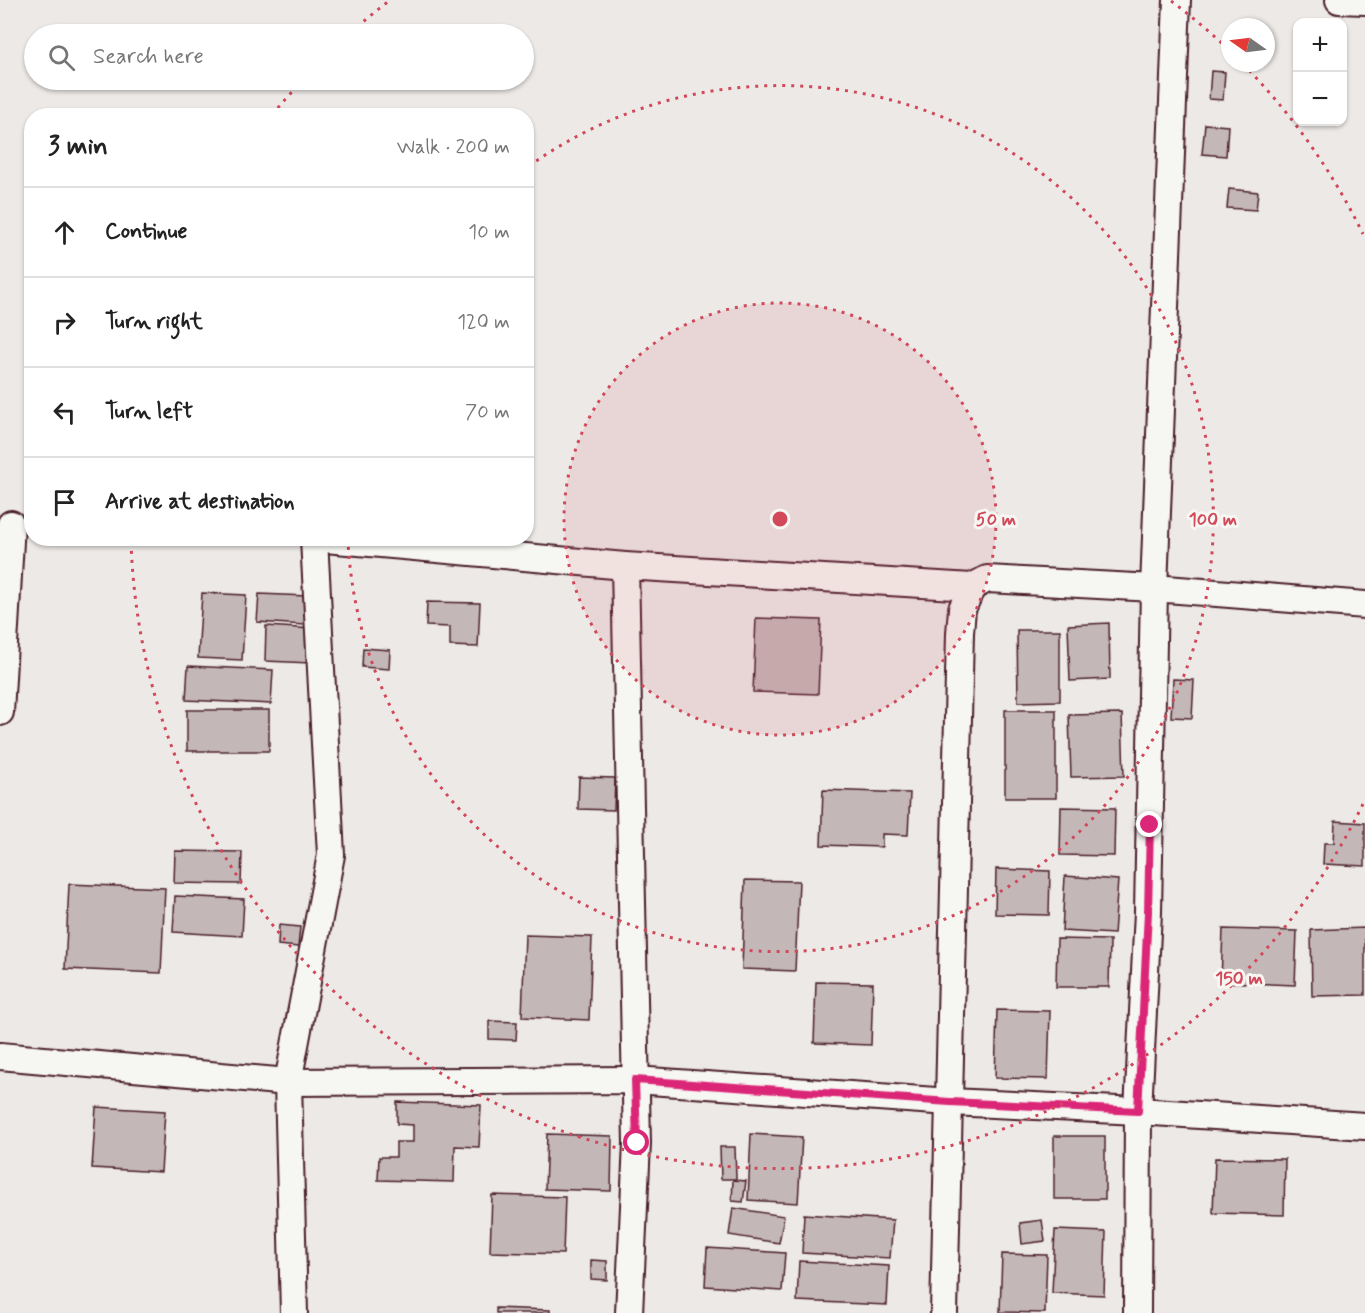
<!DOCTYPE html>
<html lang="en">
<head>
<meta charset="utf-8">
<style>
  body { margin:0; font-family:Mynerve,sans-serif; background:#f6f6f6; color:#222 }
  .controls { position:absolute; right:18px; top:18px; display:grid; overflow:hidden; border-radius:12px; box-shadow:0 2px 4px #0004 }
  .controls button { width:54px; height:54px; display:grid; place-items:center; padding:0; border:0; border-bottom:2px solid #e0e0e0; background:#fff; color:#222; font:30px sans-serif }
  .compass { position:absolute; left:1221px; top:18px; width:54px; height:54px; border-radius:50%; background:#fff; box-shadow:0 2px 4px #0004; rotate:284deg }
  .stop { position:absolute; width:18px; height:18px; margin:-14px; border:4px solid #db2777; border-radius:50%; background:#fff }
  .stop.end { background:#db2777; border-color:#fff; box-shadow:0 2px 6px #0008 }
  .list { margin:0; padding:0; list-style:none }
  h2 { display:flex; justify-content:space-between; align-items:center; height:78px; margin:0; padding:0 24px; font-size:26px }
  h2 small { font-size:20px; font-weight:400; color:#767676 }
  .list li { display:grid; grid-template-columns:39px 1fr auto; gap:18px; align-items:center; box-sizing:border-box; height:90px; padding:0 24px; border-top:2px solid #e0e0e0 }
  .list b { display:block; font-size:22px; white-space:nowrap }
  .list em { font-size:20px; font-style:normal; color:#767676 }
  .icon { flex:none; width:33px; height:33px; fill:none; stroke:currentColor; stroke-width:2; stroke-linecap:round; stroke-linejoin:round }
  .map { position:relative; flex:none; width:1365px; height:1313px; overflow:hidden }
  .search { position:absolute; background:#fff; box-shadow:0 2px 4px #0004; left:24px; top:24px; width:510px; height:66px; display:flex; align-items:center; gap:15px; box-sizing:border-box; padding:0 21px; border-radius:33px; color:#767676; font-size:22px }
  .panel { position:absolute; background:#fff; box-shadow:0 2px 4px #0004; left:24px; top:108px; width:510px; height:438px; border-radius:24px }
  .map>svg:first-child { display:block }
  .building { fill:#c4b7b7; stroke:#4a1f2b; stroke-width:1.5 }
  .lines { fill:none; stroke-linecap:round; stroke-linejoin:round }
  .minor-casing { stroke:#4a1f2b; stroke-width:30 }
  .minor { stroke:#f6f6f2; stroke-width:26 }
  .route { stroke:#db2777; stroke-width:8 }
  .ring { fill:none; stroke:#d1495b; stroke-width:3; stroke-dasharray:3 6 }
  .centre { fill:#d1495b; stroke:#f6f6f2; stroke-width:3 }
  .ring-label { font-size:18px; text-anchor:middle; font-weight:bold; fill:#d1495b; stroke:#f6f6f2; stroke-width:6; stroke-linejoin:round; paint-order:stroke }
</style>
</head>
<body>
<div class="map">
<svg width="1365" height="1313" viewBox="0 0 1365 1313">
  <rect width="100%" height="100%" fill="#ece9e6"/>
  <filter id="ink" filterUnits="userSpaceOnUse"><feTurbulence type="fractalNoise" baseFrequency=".0167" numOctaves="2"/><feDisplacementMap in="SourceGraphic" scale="12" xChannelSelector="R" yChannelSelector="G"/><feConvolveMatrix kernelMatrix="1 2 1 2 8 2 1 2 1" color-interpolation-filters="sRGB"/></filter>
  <g filter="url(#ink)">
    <g class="building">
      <path d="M1211 71 1225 72 1223 100 1209 99Z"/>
      <path d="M1205 124 1228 126 1226 156 1202 154Z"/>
      <path d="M1229 189 1258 192 1256 210 1227 208Z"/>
      <path d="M202 593 246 595 242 660 198 658Z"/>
      <path d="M259 594 307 596 305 625 257 622Z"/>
      <path d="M427 602 480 603 478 647 450 646V627L426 626Z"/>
      <path d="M756 618 821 620 818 694 753 692Z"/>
      <path d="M1109 623 1110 679 1070 681 1068 625Z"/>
      <path d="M266 626 313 629 311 663 265 661Z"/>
      <path d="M1017 630H1060V701L1018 702Z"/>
      <path d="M363 648 390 650 389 669 362 667Z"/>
      <path d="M188 666 273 670 271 704 186 700Z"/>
      <path d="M1173 679 1194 680 1192 718 1171 717Z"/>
      <rect x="187" y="710" width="82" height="41"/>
      <rect x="1005" y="710" width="51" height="88"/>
      <path d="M1122 714 1124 776 1071 777 1069 715Z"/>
      <path d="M579 777 615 778 614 810 578 809Z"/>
      <path d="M823 790 910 793 908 835 882 834V847L821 845Z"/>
      <path d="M1061 807 1115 808 1114 856 1060 855Z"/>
      <path d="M1335 821 1365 823V866L1323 864 1324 843H1334Z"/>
      <path d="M175 851 242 852 241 884 174 883Z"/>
      <path d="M996 869 1050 871 1049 915 995 914Z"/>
      <path d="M1065 876 1118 880 1114 934 1062 931Z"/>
      <path d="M745 880 799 881 795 971 742 969Z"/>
      <path d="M69 884 165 888 161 973 65 969Z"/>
      <path d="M175 896 244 899 242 936 173 932Z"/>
      <path d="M279 925 300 927 298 947 278 945Z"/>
      <path d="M1365 928V995L1312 996 1311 930Z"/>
      <path d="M1223 929 1297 931 1295 985 1221 982Z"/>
      <path d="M525 935 592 937 589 1020 522 1017Z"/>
      <path d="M1057 939 1110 940 1109 987H1056Z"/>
      <path d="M816 982 873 983 871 1045 814 1043Z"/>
      <path d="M997 1010 1050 1011 1048 1079 995 1078Z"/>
      <path d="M489 1021 517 1022 516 1040 489 1039Z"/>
      <path d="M397 1102 481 1105 479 1147 455 1146 454 1182 378 1180 379 1157H396V1142H413V1125L397 1124Z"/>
      <path d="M96 1107 165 1111 161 1172 92 1168Z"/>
      <path d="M547 1134 612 1136 611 1191 545 1189Z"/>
      <path d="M751 1134 802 1137 798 1203 748 1200Z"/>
      <rect x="1054" y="1136" width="51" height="63"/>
      <path d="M720 1147H735L736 1179H721Z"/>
      <path d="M1215 1158 1285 1159 1284 1215 1213 1213Z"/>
      <path d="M733 1180 746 1181 743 1202 732 1201Z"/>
      <path d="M492 1195 565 1197 563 1254 490 1252Z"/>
      <path d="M733 1208 784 1216 779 1243 729 1235Z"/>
      <path d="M804 1214 893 1220 890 1258 802 1253Z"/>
      <path d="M1042 1220 1045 1241 1022 1244 1020 1223Z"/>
      <path d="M1055 1230 1106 1232 1104 1295 1052 1293Z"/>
      <path d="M707 1248 785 1253 782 1291 705 1286Z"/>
      <path d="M1002 1254 1047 1255 1045 1313 1000 1312Z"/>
      <path d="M591 1260 607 1261V1280L591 1279Z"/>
      <path d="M799 1261 889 1266 887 1305 797 1301Z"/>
      <path d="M496 1308 550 1310V1313H496Z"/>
    </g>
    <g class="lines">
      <g class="minor-casing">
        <g id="minor">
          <path d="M1339 0 1365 1"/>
          <path d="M314 538 625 566 972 587"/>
          <path d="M625 566 637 1143 629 1313"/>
          <path d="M0 712 11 524"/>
          <path d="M0 1056 288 1082 635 1080 950 1102 1138 1111 1365 1126"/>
          <path d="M294 1313 288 1082 331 855 314 539"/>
          <path d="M944 1313 960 633 962 609 972 587 987 579 1154 588 1365 605"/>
          <path d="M1137 1313 1138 1111 1148 912 1154 588 1177 0"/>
        </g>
      </g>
      <use href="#minor" class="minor"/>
    </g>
  </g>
  <g class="lines" filter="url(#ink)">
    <path class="route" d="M637 1143 635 1080 950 1102 1138 1111 1148 912 1150 825"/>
  </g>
  <circle cx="780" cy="519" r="216" fill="#d1495b" fill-opacity=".12"/>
  <g class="ring">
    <circle cx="780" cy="519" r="216"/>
    <path d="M529 166A433 433 0 1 1 348 542"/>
    <path d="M1363 804A649 649 0 0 1 131 542M272 115A649 649 0 0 1 302 81M350 33A649 649 0 0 1 389 1M1171 1A649 649 0 0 1 1227 48M1243 64A649 649 0 0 1 1363 234"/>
  </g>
  <circle cx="780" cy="519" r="9" class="centre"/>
  <g class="ring-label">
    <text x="996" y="525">50 m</text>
    <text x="1213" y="525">100 m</text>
    <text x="1239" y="984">150 m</text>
  </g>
</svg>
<div class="controls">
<button>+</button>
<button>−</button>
</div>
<svg class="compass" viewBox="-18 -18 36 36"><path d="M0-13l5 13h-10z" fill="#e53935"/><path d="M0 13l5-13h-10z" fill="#767676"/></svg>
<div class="stop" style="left:637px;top:1143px"></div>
<div class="stop end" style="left:1150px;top:825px"></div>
<div class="search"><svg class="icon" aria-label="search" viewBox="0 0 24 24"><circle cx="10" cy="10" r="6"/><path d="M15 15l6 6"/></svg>Search here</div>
<section class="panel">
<h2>3 min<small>Walk · 200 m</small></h2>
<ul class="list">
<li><svg class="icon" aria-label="ahead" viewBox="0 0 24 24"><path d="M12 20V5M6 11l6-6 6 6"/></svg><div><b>Continue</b></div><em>10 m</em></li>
<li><svg class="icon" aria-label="right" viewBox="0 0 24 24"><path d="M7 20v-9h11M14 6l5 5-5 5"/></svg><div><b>Turn right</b></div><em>120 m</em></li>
<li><svg class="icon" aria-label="left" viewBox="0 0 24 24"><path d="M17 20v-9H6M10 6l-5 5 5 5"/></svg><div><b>Turn left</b></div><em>70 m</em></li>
<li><svg class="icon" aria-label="arrive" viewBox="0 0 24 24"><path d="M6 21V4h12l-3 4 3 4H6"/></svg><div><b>Arrive at destination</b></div></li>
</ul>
</section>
</div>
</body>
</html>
